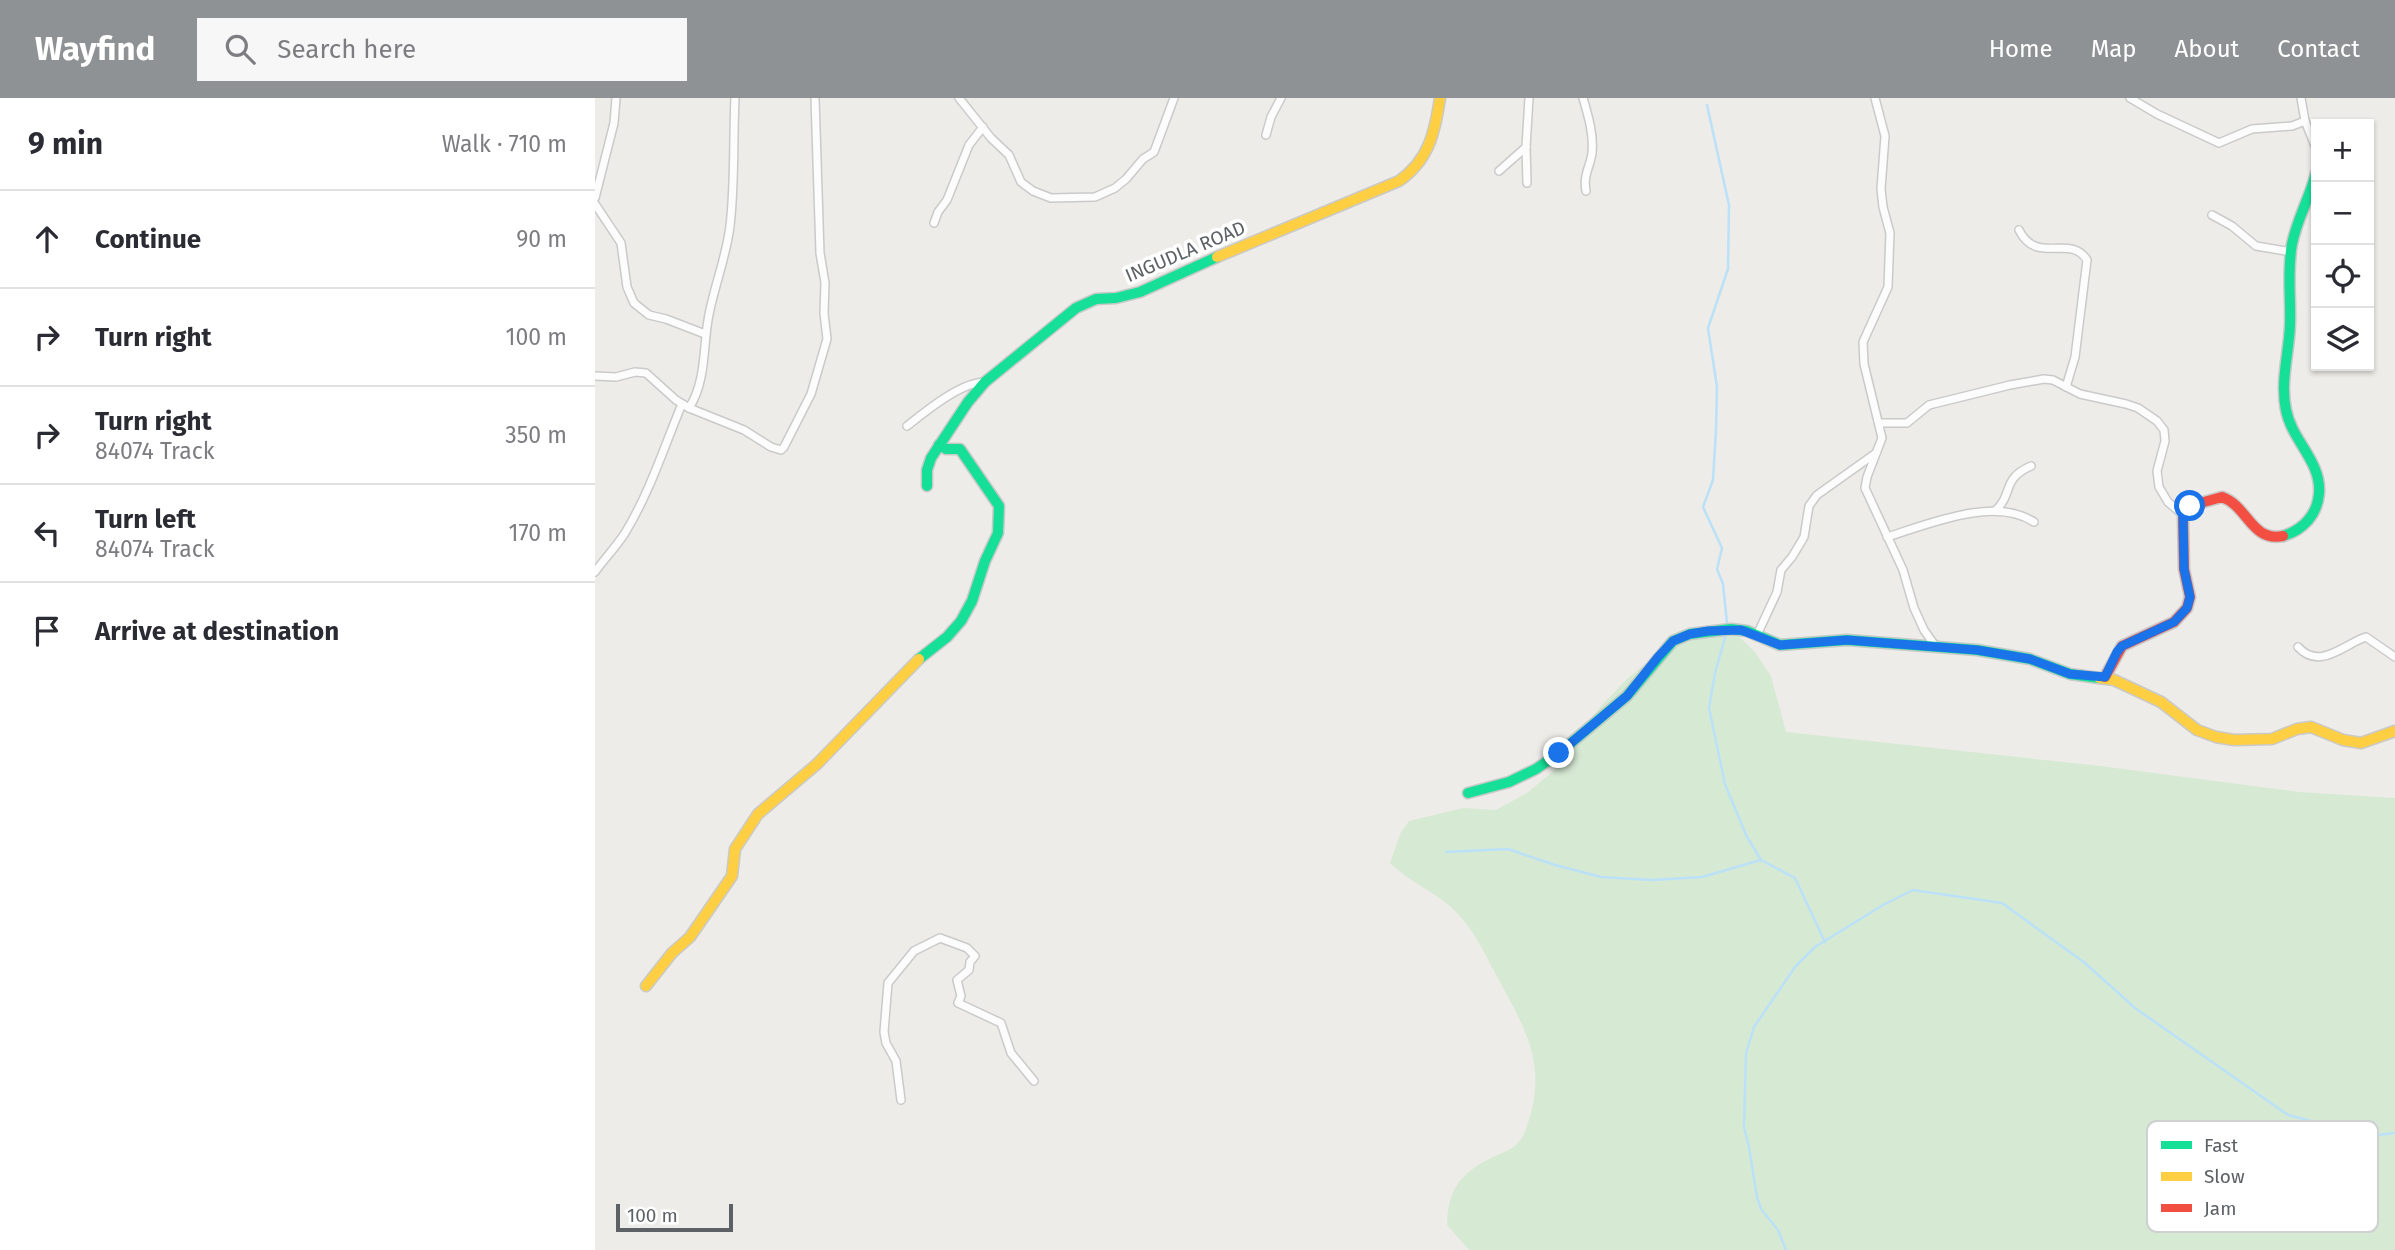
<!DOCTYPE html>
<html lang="en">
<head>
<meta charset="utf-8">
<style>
  body { margin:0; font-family:"Fira Sans",sans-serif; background:#f7f7f7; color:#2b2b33 }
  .controls { position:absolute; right:21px; top:21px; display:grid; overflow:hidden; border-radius:0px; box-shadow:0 2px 5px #0004 }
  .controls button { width:63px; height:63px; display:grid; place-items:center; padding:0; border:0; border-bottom:2px solid #e1e1e2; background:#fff; color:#2b2b33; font:35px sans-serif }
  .scale { position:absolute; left:21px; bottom:18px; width:117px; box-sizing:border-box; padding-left:7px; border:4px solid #5d6166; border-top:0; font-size:19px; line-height:24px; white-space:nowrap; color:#5d6166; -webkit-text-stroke:5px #fff; paint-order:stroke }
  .stop { position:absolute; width:21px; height:21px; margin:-16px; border:5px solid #1a73e8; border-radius:50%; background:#fff }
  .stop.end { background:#1a73e8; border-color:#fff; box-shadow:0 2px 7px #0008 }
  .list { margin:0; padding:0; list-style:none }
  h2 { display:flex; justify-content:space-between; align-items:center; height:91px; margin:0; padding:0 28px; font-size:30px }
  h2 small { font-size:23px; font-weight:400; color:#7c7c81 }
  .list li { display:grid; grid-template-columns:46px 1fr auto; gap:21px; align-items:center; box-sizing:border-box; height:98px; padding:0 28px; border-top:2px solid #e1e1e2 }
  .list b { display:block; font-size:26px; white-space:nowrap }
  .list p { margin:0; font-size:23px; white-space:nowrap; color:#7c7c81 }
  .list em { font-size:23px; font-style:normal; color:#7c7c81 }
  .icon { flex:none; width:38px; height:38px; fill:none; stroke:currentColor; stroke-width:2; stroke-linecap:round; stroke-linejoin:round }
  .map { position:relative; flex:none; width:1800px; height:1152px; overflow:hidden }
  header { display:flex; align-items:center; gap:42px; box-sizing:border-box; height:98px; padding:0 35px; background:#8f9294; color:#fff }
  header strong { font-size:33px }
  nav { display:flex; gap:38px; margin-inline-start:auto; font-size:24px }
  .search { width:490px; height:63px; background:#f7f7f7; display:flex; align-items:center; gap:18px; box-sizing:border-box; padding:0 24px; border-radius:0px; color:#7c7c81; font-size:26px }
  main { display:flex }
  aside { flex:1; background:#fff }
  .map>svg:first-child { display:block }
  .green { fill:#d6e9d3 }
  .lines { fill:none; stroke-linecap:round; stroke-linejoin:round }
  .stream { stroke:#bbe1f8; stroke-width:2.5 }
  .street-casing { stroke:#cacaca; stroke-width:10 }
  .fast-casing { stroke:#c9c9c8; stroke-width:13 }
  .slow-casing { stroke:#c9c9c8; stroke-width:13 }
  .jam-casing { stroke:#c9c9c8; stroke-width:13 }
  .street { stroke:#fcfcfc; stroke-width:7 }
  .fast { stroke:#16e098; stroke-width:10 }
  .slow { stroke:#ffcf43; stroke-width:10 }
  .jam { stroke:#f24e42; stroke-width:10 }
  .route { stroke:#1a73e8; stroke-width:9 }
  .labels { text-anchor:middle; stroke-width:7; stroke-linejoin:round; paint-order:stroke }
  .street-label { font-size:19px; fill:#5d6166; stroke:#fff }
  .key { fill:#fff; stroke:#ced0d1; stroke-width:2 }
  .key-label { font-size:19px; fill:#5d6166 }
</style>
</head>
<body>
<header>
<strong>Wayfind</strong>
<div class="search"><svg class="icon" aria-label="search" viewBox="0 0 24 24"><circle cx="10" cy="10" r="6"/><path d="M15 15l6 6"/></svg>Search here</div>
<nav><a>Home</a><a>Map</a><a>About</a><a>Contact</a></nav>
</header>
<main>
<aside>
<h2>9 min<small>Walk · 710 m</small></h2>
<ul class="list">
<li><svg class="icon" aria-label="ahead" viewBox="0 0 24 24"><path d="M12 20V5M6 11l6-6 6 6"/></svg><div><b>Continue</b></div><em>90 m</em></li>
<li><svg class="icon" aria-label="right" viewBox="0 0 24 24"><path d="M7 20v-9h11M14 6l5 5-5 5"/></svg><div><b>Turn right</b></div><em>100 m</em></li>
<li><svg class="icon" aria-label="right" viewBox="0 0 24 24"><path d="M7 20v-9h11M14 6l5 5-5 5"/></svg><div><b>Turn right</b><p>84074 Track</p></div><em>350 m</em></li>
<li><svg class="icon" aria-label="left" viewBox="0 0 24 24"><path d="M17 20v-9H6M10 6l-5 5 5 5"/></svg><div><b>Turn left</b><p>84074 Track</p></div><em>170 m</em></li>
<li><svg class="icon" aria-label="arrive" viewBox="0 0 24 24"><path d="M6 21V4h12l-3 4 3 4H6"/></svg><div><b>Arrive at destination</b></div></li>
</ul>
</aside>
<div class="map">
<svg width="1800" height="1152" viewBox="0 0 1800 1152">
  <rect width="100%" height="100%" fill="#edece8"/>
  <path class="green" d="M1136 531 1159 553 1176 578 1191 634 1505 668 1704 694 1800 700V1152H874L852 1127C853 1092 864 1076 896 1060 903 1057 913 1053 920 1048 930 1039 932 1028 936 1015 951 960 925 921 900 875 889 854 879 833 863 816 844 795 815 785 795 765L806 734 814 723 868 710 901 712 932 695 956 675 988 637 995 621 1006 608 1033 580 1074 546Z"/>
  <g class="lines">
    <g class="stream">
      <path d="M1112 7 1134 107 1133 171 1113 230 1122 289 1121 332 1118 382 1108 409 1127 450 1122 471 1128 486 1132 525"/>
      <path d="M1131 536 1120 575 1114 610 1130 686 1151 737 1166 762 1200 780 1230 844"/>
      <path d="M851 754 913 751 960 767 1006 779 1057 782 1107 779 1166 762"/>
      <path d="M1191 1152 1183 1132 1166 1111 1162 1099 1154 1049 1149 1029 1151 955 1159 929 1200 869 1220 849 1288 807 1318 792 1407 805 1490 865 1540 910 1693 1017 1774 1038 1800 1035"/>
    </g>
    <g class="street-casing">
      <g id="street">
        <path d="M364 0 396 40 414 57 426 84 438 93 456 100 500 99 520 90 531 81 548 61 559 54 579 0"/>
        <path d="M988 0C993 17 999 37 997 55 995 70 988 76 991 93"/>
        <path d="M1280 0 1290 38 1286 91 1288 109 1295 135 1293 189 1268 244 1269 266 1287 340 1272 379 1270 390 1308 472 1319 510 1329 532 1341 549"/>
        <path d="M1535 0 1562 16 1624 45 1657 31 1697 28 1710 23"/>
        <path d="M1706 0 1710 23 1721 50"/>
        <path d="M671 37 676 19 686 0"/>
        <path d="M904 73 931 49"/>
        <path d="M932 85 931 49 934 0"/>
        <path d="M0 100 19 25 21 0"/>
        <path d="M0 106 26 145 32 189 39 205 54 217 71 221 110 236"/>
        <path d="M1617 117 1637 128 1661 148 1697 154"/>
        <path d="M339 125 343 114 352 102 374 47 388 29"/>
        <path d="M1424 132C1442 168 1475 135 1492 162L1480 259 1471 289"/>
        <path d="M0 278 21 279 40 274 51 275 81 302 94 310 149 332 176 349 186 352 189 349 216 296 232 241 229 215 230 185 225 155 220 0"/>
        <path d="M94 310C111 284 108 251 113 222 118 191 131 161 135 128 140 86 138 42 140 0"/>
        <path d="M1284 325H1312L1334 307 1415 287 1449 281 1458 282 1485 296 1531 306 1543 310 1562 323 1569 332 1570 343 1562 373 1564 389 1573 404 1588 417"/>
        <path d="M312 328C331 313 366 284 390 284"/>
        <path d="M1400 413C1419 396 1406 381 1436 368"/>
        <path d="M1292 439C1334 426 1399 398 1439 424"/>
        <path d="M0 474C10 460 21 449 30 435 55 394 69 349 87 306"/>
        <path d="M1162 537 1182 494 1186 472 1197 459 1209 439 1214 408 1222 397 1281 355"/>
        <path d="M1703 549C1725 573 1749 546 1771 539L1800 559"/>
        <path d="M306 1002 301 963 291 945 289 934 293 885 319 853 345 840 372 850 380 858 375 864 374 872 362 882 366 898 363 905 406 925 416 955 439 983"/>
      </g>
    </g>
    <g class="fast-casing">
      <g id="fast">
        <path d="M332 388V372L336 360 373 304 390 284 481 210 501 201 521 200 545 194 622 159"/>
        <path d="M1688 438C1708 432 1722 417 1724 396 1727 364 1697 343 1691 312 1685 284 1694 255 1695 227 1696 200 1692 173 1697 146 1702 121 1715 99 1721 75"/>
        <path d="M324 561 352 539 366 523 377 503 390 463 403 435 404 408 365 351H351L344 347"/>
        <path d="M873 695 914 684 941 671 964 655 1032 598 1078 543 1095 536 1136 531 1152 533 1185 547 1252 542 1382 552 1435 561 1475 576 1504 580"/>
      </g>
    </g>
    <g class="slow-casing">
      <g id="slow">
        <path d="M622 159 804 83C834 62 840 34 845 0"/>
        <path d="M1504 580 1519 582 1566 604 1602 632 1621 639 1639 642 1677 641 1702 631 1716 629 1748 642 1766 645 1800 633"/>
        <path d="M51 888 77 855 95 839 137 778 140 751 163 716 222 666 324 561"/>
      </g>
    </g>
    <g class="jam-casing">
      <path id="jam" d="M1510 579 1527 548 1579 524 1592 510 1595 499 1589 471 1588 420 1590 415 1598 407 1627 399C1653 408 1656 444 1688 438"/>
    </g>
    <use href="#street" class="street"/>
    <use href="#fast" class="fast"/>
    <use href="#slow" class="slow"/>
    <use href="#jam" class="jam"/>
  </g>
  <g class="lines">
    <path class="route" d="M964 655 1032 598 1063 559 1078 543 1095 536 1113 533 1146 532 1185 547 1252 542 1382 552 1435 561 1475 576 1510 579 1522 554 1527 548 1579 524 1592 510 1595 499 1589 471 1588 417 1595 408"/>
  </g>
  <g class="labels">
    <g class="street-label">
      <text transform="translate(590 153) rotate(-23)" y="7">INGUDLA ROAD</text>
    </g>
  </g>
  <rect x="1552" y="1023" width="231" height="111" rx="10" class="key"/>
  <rect x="1566" y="1043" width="31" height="8" fill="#16e098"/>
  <rect x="1566" y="1074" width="31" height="9" fill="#ffcf43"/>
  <rect x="1566" y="1106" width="31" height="8" fill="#f24e42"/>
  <g class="key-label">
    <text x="1609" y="1054">Fast</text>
    <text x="1609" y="1085">Slow</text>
    <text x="1609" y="1117">Jam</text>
  </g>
</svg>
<div class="controls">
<button>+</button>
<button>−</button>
<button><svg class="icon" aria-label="locate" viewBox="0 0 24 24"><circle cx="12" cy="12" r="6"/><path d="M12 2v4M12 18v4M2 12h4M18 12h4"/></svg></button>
<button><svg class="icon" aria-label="layers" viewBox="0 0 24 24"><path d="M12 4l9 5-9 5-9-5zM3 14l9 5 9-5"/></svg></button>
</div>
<div class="scale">100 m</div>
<div class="stop" style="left:1595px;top:408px"></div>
<div class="stop end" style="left:964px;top:655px"></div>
</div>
</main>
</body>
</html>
